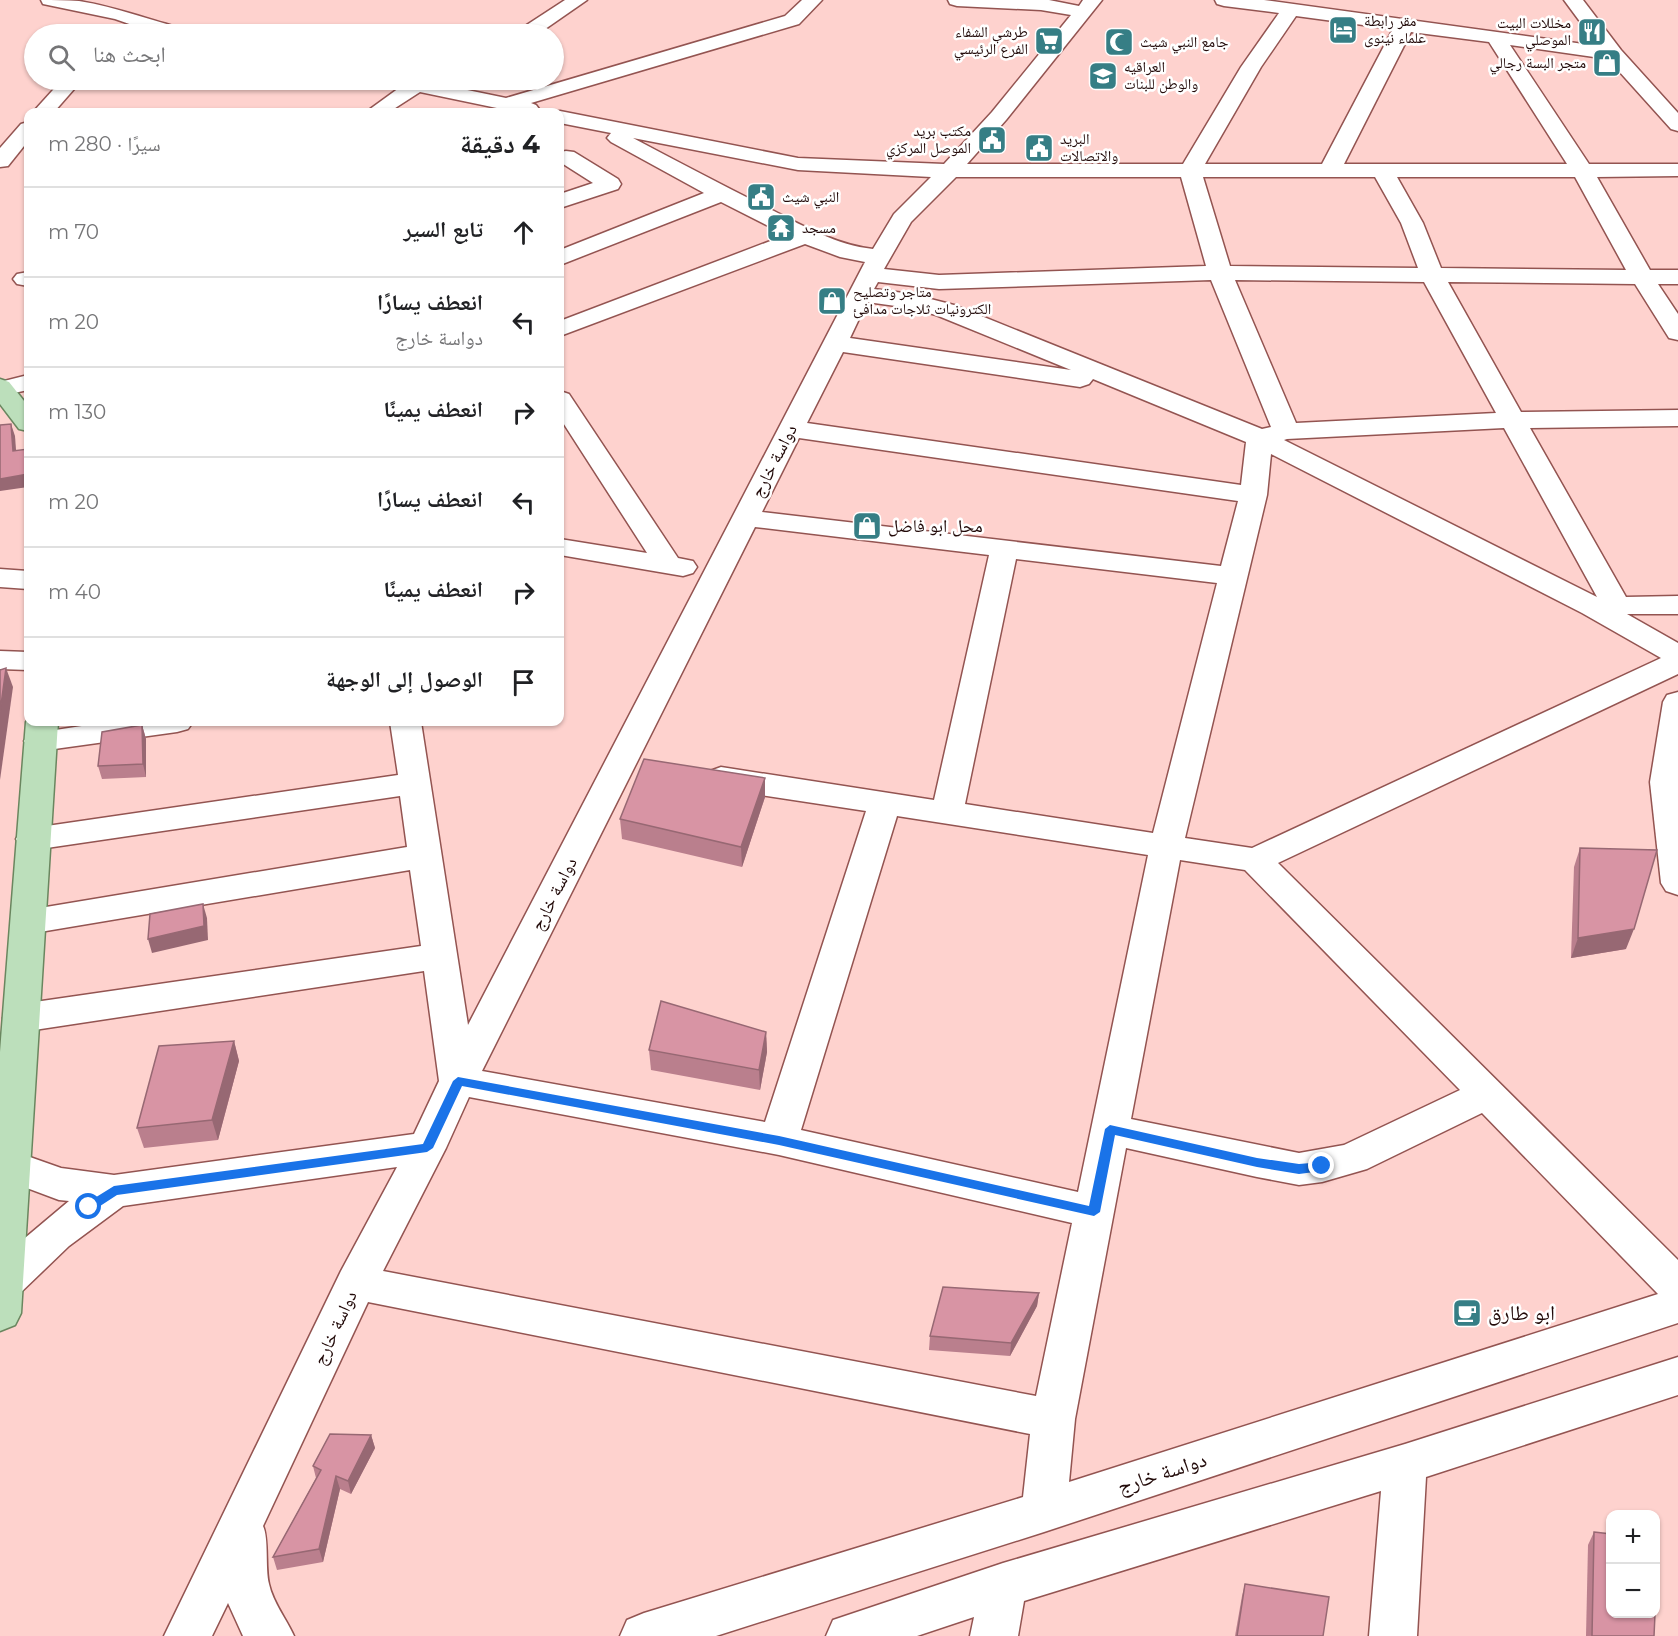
<!DOCTYPE html>
<html lang="ar">
<head>
<meta charset="utf-8">
<style>
  body { margin:0; font-family:Montserrat,"Noto Naskh Arabic",sans-serif; background:#f6f6f6; color:#202124; direction:rtl }
  .controls { position:absolute; right:18px; bottom:18px; display:grid; overflow:hidden; border-radius:12px; box-shadow:0 2px 4px #0004 }
  .controls button { width:54px; height:54px; display:grid; place-items:center; padding:0; border:0; border-bottom:2px solid #e0e0e0; background:#fff; color:#202124; font:30px sans-serif }
  .stop { position:absolute; width:18px; height:18px; margin:-14px; border:4px solid #1a73e8; border-radius:50%; background:#fff }
  .stop.end { background:#1a73e8; border-color:#fff; box-shadow:0 2px 6px #0008 }
  .list { margin:0; padding:0; list-style:none }
  h2 { display:flex; justify-content:space-between; align-items:center; height:78px; margin:0; padding:0 24px; font-size:26px }
  h2 small { font-size:20px; font-weight:400; color:#757577 }
  .list li { display:grid; grid-template-columns:39px 1fr auto; gap:18px; align-items:center; box-sizing:border-box; height:90px; padding:0 24px; border-top:2px solid #e0e0e0 }
  .list b { display:block; font-size:22px; white-space:nowrap }
  .list p { margin:0; font-size:20px; white-space:nowrap; color:#757577 }
  .list em { font-size:20px; font-style:normal; color:#757577 }
  .icon { flex:none; width:33px; height:33px; fill:none; stroke:currentColor; stroke-width:2; stroke-linecap:round; stroke-linejoin:round }
  .map { position:relative; flex:none; width:1678px; height:1636px; overflow:hidden; direction:ltr }
  .search { position:absolute; background:#fff; box-shadow:0 2px 4px #0004; left:24px; top:24px; width:540px; height:66px; display:flex; align-items:center; gap:15px; box-sizing:border-box; padding:0 21px; border-radius:33px; color:#757577; font-size:22px }
  .panel { position:absolute; background:#fff; box-shadow:0 2px 4px #0004; left:24px; top:108px; width:540px; height:618px; border-radius:12px; direction:rtl }
  .map>svg:first-child { display:block }
  .lines { fill:none; stroke-linecap:round; stroke-linejoin:round }
  .minor-casing { stroke:#935451; stroke-width:3 }
  .major-casing { stroke:#6a865f; stroke-width:3 }
  .minor { fill:#fff; fill-rule:evenodd }
  .major { fill:#bcdfbb; fill-rule:evenodd }
  .wall { fill:#ba7f8d }
  .shaded-wall { fill:#976873 }
  .building { fill:#d894a4; stroke:#976873; stroke-width:1.5 }
  .route { fill:#1a73e8 }
  .labels { text-anchor:middle; stroke-width:5; stroke-linejoin:round; paint-order:stroke }
  .far-poi-label { font-size:15px; fill:#220a09; stroke:#fff; text-anchor:start }
  .street-label { font-size:18px; fill:#220a09; stroke:#fff }
  .poi-label { font-size:18px; fill:#220a09; stroke:#fff; text-anchor:start }
  .near-poi-label { font-size:21px; fill:#220a09; stroke:#fff; text-anchor:start }
  .near-street-label { font-size:21px; fill:#220a09; stroke:#fff }
</style>
</head>
<body>
<div class="map">
<svg width="1678" height="1636" viewBox="0 0 1678 1636">
  <rect width="100%" height="100%" fill="#fed2ce"/>
  <g class="lines">
    <g class="minor-casing">
      <g id="minor">
        <path d="M41 0C53 0 67 0 79 1 117 7 152 21 189 30L192 34H158L115 19 43 4Z"/>
        <path d="M565 0H587L538 34H517L519 30Z"/>
        <path d="M802 0H822L799 24 531 103 536 105 539 109 537 112H516L420 92 389 112H366L399 88 384 84 381 80H419L506 98 785 16Z"/>
        <path d="M948 0H1049L1079 6 1083 0H1102L1006 120 967 164H1183L1241 67 1279 13 1224 6 1217 4 1215 0H1264L1598 46 1564 0H1583L1621 50 1678 113V131L1671 129 1608 59 1510 45 1589 164H1678V176L1597 177 1650 270H1678V284H1658L1678 314V340L1669 338 1635 284 1448 282 1521 412 1678 410V426L1530 428 1626 597 1678 596V614H1627L1678 643V674L1278 863 1678 1260V1323L1044 1532 716 1636H620L627 1620 644 1613 1023 1497 1030 1434 368 1302 263 1526C269 1538 265 1568 269 1584 273 1603 286 1618 294 1636H243L228 1603 212 1636H164L341 1271 397 1167 123 1206 69 1246 17 1296 2 1301H0V1259L69 1201 59 1200 0 1178V1154L10 1150 61 1168 114 1175 414 1134 439 1081 424 971 21 1032 8 1028 3 1018 8 1008 21 1004 421 946 410 870 28 934 16 931 11 922 16 913 28 910 407 847 400 796 33 850 21 847 16 839 21 831 33 828 398 775 390 722H421L468 1025 865 262 840 257 805 244 560 336V321L786 235 721 202 560 265V250L704 193 611 142 607 138 611 133 560 123V112H553L560 111 798 158 944 164 992 112 1071 15 1041 10 957 6 950 4ZM1296 16 1393 29 1322 164H1205L1261 67ZM1411 32 1489 42 1567 164H1344ZM633 138 798 170 931 177 894 214 873 249C837 245 805 227 774 211 726 187 680 163 633 138ZM956 177H1181L1206 266 939 275 884 269 911 222ZM1203 177H1375L1401 223 1418 268 1230 266ZM1397 177H1575L1626 270 1441 268 1423 223ZM1211 280 1271 427 1262 429 954 305 911 294 874 289 878 282 939 289ZM1235 280 1424 282 1496 413 1296 423ZM867 302 910 308 936 315 1071 370 850 338ZM843 352 1080 387 1089 384 1093 379 1246 442 1241 485 807 423ZM1504 428 1597 597 1284 440 1287 439ZM799 438 1238 501 1221 566 762 512ZM1271 454 1582 613 1661 658 1252 848 1185 838 1267 495ZM755 527 989 555 934 800 721 767 710 771 705 778 710 785 721 789 866 811 765 1122 482 1071ZM1016 559 1217 583 1153 833 965 804ZM897 816 1148 855 1078 1192 801 1130ZM1180 860 1245 870 1460 1090 1344 1145 1299 1153 1131 1119ZM469 1097 779 1155 1072 1223 1036 1396 383 1271 446 1148ZM1482 1113 1658 1294 1069 1482 1075 1419 1126 1148 1257 1177 1299 1185 1322 1182 1367 1169Z"/>
        <path d="M62 80H82L54 112H33Z"/>
        <path d="M28 122V141L8 166 0 167V148L21 124Z"/>
        <path d="M566 151 574 152 618 179 621 184 618 189 560 208V194L593 183 560 162V152Z"/>
        <path d="M28 272V286L17 284 13 279 17 274Z"/>
        <path d="M28 375V390L0 396V382Z"/>
        <path d="M560 391 569 394 678 558 693 561 697 567 693 573 683 576 560 555V539L647 553 560 418Z"/>
        <path d="M0 569 28 571V589L0 587Z"/>
        <path d="M0 651 28 652V670L0 669Z"/>
        <path d="M1678 692V895L1666 891 1661 883 1650 782 1663 702 1667 695Z"/>
        <path d="M108 722H193L188 729 177 732 40 751 29 748 24 741 29 734Z"/>
        <path d="M1678 1357V1395L1426 1477 1417 1636H1369L1381 1491 1024 1601 1018 1636H970L974 1617 917 1636H826L833 1620 1003 1563 1405 1444Z"/>
      </g>
    </g>
    <g class="major-casing">
      <g id="major">
        <path d="M0 379 9 382 28 406V431L19 429 0 404Z"/>
        <path d="M28 719V722H58L21 1313 15 1325 0 1331V1052L26 722Z"/>
      </g>
    </g>
    <use href="#minor" class="minor"/>
    <use href="#major" class="major"/>
  </g>
  <g class="wall">
    <path d="M142 725 146 739V777L102 779 98 766Z"/>
    <path d="M765 797 742 867 622 839 620 819Z"/>
    <path d="M1580 848 1626 949 1571 958 1574 867Z"/>
    <path d="M766 1032 767 1052 760 1090 651 1070 649 1050Z"/>
    <path d="M234 1041 239 1061 218 1140 144 1148 137 1128Z"/>
    <path d="M1039 1293 1037 1306 1010 1356 929 1350 930 1336Z"/>
    <path d="M371 1435 375 1448 351 1494 340 1489 323 1562 277 1570 273 1557 316 1478 313 1466Z"/>
    <path d="M1594 1532 1654 1636H1586L1588 1545Z"/>
    <path d="M1245 1584 1323 1636H1235L1242 1596Z"/>
  </g>
  <g class="shaded-wall">
    <path d="M11 424 15 436 17 463 13 451Z"/>
    <path d="M28 474V487L0 491V479Z"/>
    <path d="M6 668 13 687 0 780V712Z"/>
    <path d="M142 725 146 739V777L143 764Z"/>
    <path d="M765 778V797L742 867 741 847Z"/>
    <path d="M203 904 207 918 208 940 152 953 148 939Z"/>
    <path d="M1634 929 1626 949 1571 958 1578 938Z"/>
    <path d="M766 1032 767 1052 760 1090 759 1070Z"/>
    <path d="M234 1041 239 1061 218 1140 212 1120Z"/>
    <path d="M1039 1293 1037 1306 1010 1356 1011 1343Z"/>
    <path d="M371 1435 375 1448 351 1494 348 1481Z"/>
    <path d="M336 1476 340 1489 323 1562 319 1549Z"/>
  </g>
  <g class="building">
    <path d="M26 305H28V327Z"/>
    <path d="M11 424 13 451 28 449V474L0 479V425Z"/>
    <path d="M6 668 0 712V670Z"/>
    <path d="M142 725 143 764 98 766 102 732Z"/>
    <path d="M644 759 765 778 741 847 620 819Z"/>
    <path d="M1580 848 1657 850 1634 929 1578 938Z"/>
    <path d="M203 904 204 926 148 939 150 914Z"/>
    <path d="M661 1001 766 1032 759 1070 649 1050Z"/>
    <path d="M234 1041 212 1120 137 1128 159 1046Z"/>
    <path d="M943 1287 1039 1293 1011 1343 930 1336Z"/>
    <path d="M330 1434 371 1435 348 1481 336 1476 319 1549 273 1557 321 1470 313 1466Z"/>
    <path d="M1594 1532 1611 1534V1614H1655L1654 1636H1592Z"/>
    <path d="M1656 1537 1658 1538 1656 1590Z"/>
    <path d="M1245 1584 1329 1597 1323 1636H1237Z"/>
  </g>
  <path class="route" d="M458 1077 779 1136 1089 1206 1105 1129 1110 1125 1257 1158 1299 1164 1322 1162 1328 1166 1322 1171 1299 1174 1257 1167 1115 1135 1100 1212 1094 1216 779 1145 462 1086 433 1148 427 1152 117 1195 94 1210 89 1212 84 1207 85 1204 114 1186 423 1144 453 1081Z"/>
  <defs>
    <g id="hotel-square" transform="scale(1.5)"><rect x="-9" y="-9" width="18" height="18" rx="4" fill="#367e85" stroke="#fff"/><path d="M-6-4.5h1.5V1H6V5H4.5V3h-9V5H-6ZM-4 0a1.8 1.8 0 1 1 3.6 0ZM.5 0V-2.5h3Q6-2.5 6 0Z" fill="#fff"/></g>
    <g id="restaurant-square" transform="scale(1.5)"><rect x="-9" y="-9" width="18" height="18" rx="4" fill="#367e85" stroke="#fff"/><path d="M-5-6h1v4h1v-4h1v4h1v-4h1v5L-1.5 .5V6h-2V.5L-5-1ZM5-6V6H3V1.5H1.5Q1.5-4 5-6Z" fill="#fff"/></g>
    <g id="supermarket-square" transform="scale(1.5)"><rect x="-9" y="-9" width="18" height="18" rx="4" fill="#367e85" stroke="#fff"/><path d="M-6-5.5h2.5l.6 2H6L4.5 2H-2.5L-4.4-4H-6ZM-1.5 3.2a1.3 1.3 0 1 0 .1 0ZM3 3.2a1.3 1.3 0 1 0 .1 0Z" fill="#fff"/></g>
    <g id="mosque-square" transform="scale(1.5)"><rect x="-9" y="-9" width="18" height="18" rx="4" fill="#367e85" stroke="#fff"/><path d="M3.5-4.9A6 6 0 1 0 3.5 4.9A5 5 0 1 1 3.5-4.9Z" fill="#fff"/></g>
    <g id="shop-square" transform="scale(1.5)"><rect x="-9" y="-9" width="18" height="18" rx="4" fill="#367e85" stroke="#fff"/><path d="M-5-2.5h2.3a2.7 3.5 0 0 1 5.4 0H5L5.5 6h-11ZM-1.5-2.5h3a1.5 2.3 0 0 0-3 0Z" fill="#fff"/></g>
    <g id="school-square" transform="scale(1.5)"><rect x="-9" y="-9" width="18" height="18" rx="4" fill="#367e85" stroke="#fff"/><path d="M0-5L7-2L0 1L-7-2ZM-4 1L0 2.5L4 1V4Q0 6-4 4Z" fill="#fff"/></g>
    <g id="civic-square" transform="scale(1.5)"><rect x="-9" y="-9" width="18" height="18" rx="4" fill="#367e85" stroke="#fff"/><path d="M-.6-6.5H3V-4.5H.6V-3L4-1V1h2V6H-6V1h2V-1L-.6-3ZM-1.2 2.5V6h2.4V2.5Z" fill="#fff"/></g>
    <g id="temple-square" transform="scale(1.5)"><rect x="-9" y="-9" width="18" height="18" rx="4" fill="#367e85" stroke="#fff"/><path d="M0-6L5-2H3V0L6.5 2.5H4V6H1.5V3h-3V6H-4V2.5H-6.5L-3 0V-2H-5Z" fill="#fff"/></g>
    <g id="cafe-square" transform="scale(1.5)"><rect x="-9" y="-9" width="18" height="18" rx="4" fill="#367e85" stroke="#fff"/><path d="M-5.5-4.5H6V0H3Q3 3.5 0 3.5H-2.5Q-5.5 3.5-5.5 0ZM3-3.2v2h1.7v-2ZM-6 4.5H4V6H-6Z" fill="#fff"/></g>
  </defs>
  <g fill-rule="evenodd">
    <use href="#hotel-square" x="1343" y="30"/>
    <use href="#restaurant-square" x="1592" y="32"/>
    <use href="#supermarket-square" x="1049" y="41"/>
    <use href="#mosque-square" x="1119" y="42"/>
    <use href="#shop-square" x="1607" y="63"/>
    <use href="#school-square" x="1103" y="76"/>
    <use href="#civic-square" x="992" y="140"/>
    <use href="#civic-square" x="1039" y="148"/>
    <use href="#civic-square" x="761" y="197"/>
    <use href="#temple-square" x="781" y="228"/>
    <use href="#shop-square" x="832" y="301"/>
    <use href="#shop-square" x="867" y="526"/>
    <use href="#cafe-square" x="1467" y="1313"/>
  </g>
  <g class="labels">
    <g class="far-poi-label">
      <text x="1364" y="26">مقر رابطة<tspan x="1364" dy="17">علماء نينوى</tspan></text>
      <text x="1571" y="28" text-anchor="end">مخللات البيت<tspan x="1571" dy="17">الموصلي</tspan></text>
      <text x="1028" y="37" text-anchor="end">طرشي الشفاء<tspan x="1028" dy="17">الفرع الرئيسي</tspan></text>
      <text x="1140" y="47">جامع النبي شيث</text>
      <text x="1586" y="68" text-anchor="end">متجر البسة رجالي</text>
      <text x="1124" y="72">العراقيه<tspan x="1124" dy="17">والوطن للبنات</tspan></text>
      <text x="971" y="136" text-anchor="end">مكتب بريد<tspan x="971" dy="17">الموصل المركزي</tspan></text>
      <text x="1060" y="144">البريد<tspan x="1060" dy="17">والاتصالات</tspan></text>
      <text x="782" y="202">النبي شيث</text>
      <text x="802" y="233">مسجد</text>
      <text x="853" y="297">متاجر وتصليح<tspan x="853" dy="17">الكترونيات ثلاجات مدافئ</tspan></text>
    </g>
    <g class="street-label">
      <text transform="translate(774 461) rotate(-63)" y="6">دواسة خارج</text>
      <text transform="translate(554 894) rotate(-63)" y="6">دواسة خارج</text>
      <text transform="translate(335 1328) rotate(-65)" y="6">دواسة خارج</text>
    </g>
    <g class="poi-label">
      <text x="888" y="532">محل ابو فاضل</text>
    </g>
    <g class="near-poi-label">
      <text x="1488" y="1320">ابو طارق</text>
    </g>
    <g class="near-street-label">
      <text transform="translate(1162 1473) rotate(-18)" y="7">دواسة خارج</text>
    </g>
  </g>
</svg>
<div class="controls">
<button>+</button>
<button>−</button>
</div>
<div class="stop" style="left:89px;top:1207px"></div>
<div class="stop end" style="left:1322px;top:1166px"></div>
<div class="search"><svg class="icon" aria-label="search" viewBox="0 0 24 24"><circle cx="10" cy="10" r="6"/><path d="M15 15l6 6"/></svg>ابحث هنا</div>
<section class="panel">
<h2>4 دقيقة<small>سيرًا · 280 m</small></h2>
<ul class="list">
<li><svg class="icon" aria-label="ahead" viewBox="0 0 24 24"><path d="M12 20V5M6 11l6-6 6 6"/></svg><div><b>تابع السير</b></div><em>70 m</em></li>
<li><svg class="icon" aria-label="left" viewBox="0 0 24 24"><path d="M17 20v-9H6M10 6l-5 5 5 5"/></svg><div><b>انعطف يسارًا</b><p>دواسة خارج</p></div><em>20 m</em></li>
<li><svg class="icon" aria-label="right" viewBox="0 0 24 24"><path d="M7 20v-9h11M14 6l5 5-5 5"/></svg><div><b>انعطف يمينًا</b></div><em>130 m</em></li>
<li><svg class="icon" aria-label="left" viewBox="0 0 24 24"><path d="M17 20v-9H6M10 6l-5 5 5 5"/></svg><div><b>انعطف يسارًا</b></div><em>20 m</em></li>
<li><svg class="icon" aria-label="right" viewBox="0 0 24 24"><path d="M7 20v-9h11M14 6l5 5-5 5"/></svg><div><b>انعطف يمينًا</b></div><em>40 m</em></li>
<li><svg class="icon" aria-label="arrive" viewBox="0 0 24 24"><path d="M6 21V4h12l-3 4 3 4H6"/></svg><div><b>الوصول إلى الوجهة</b></div></li>
</ul>
</section>
</div>
</body>
</html>
